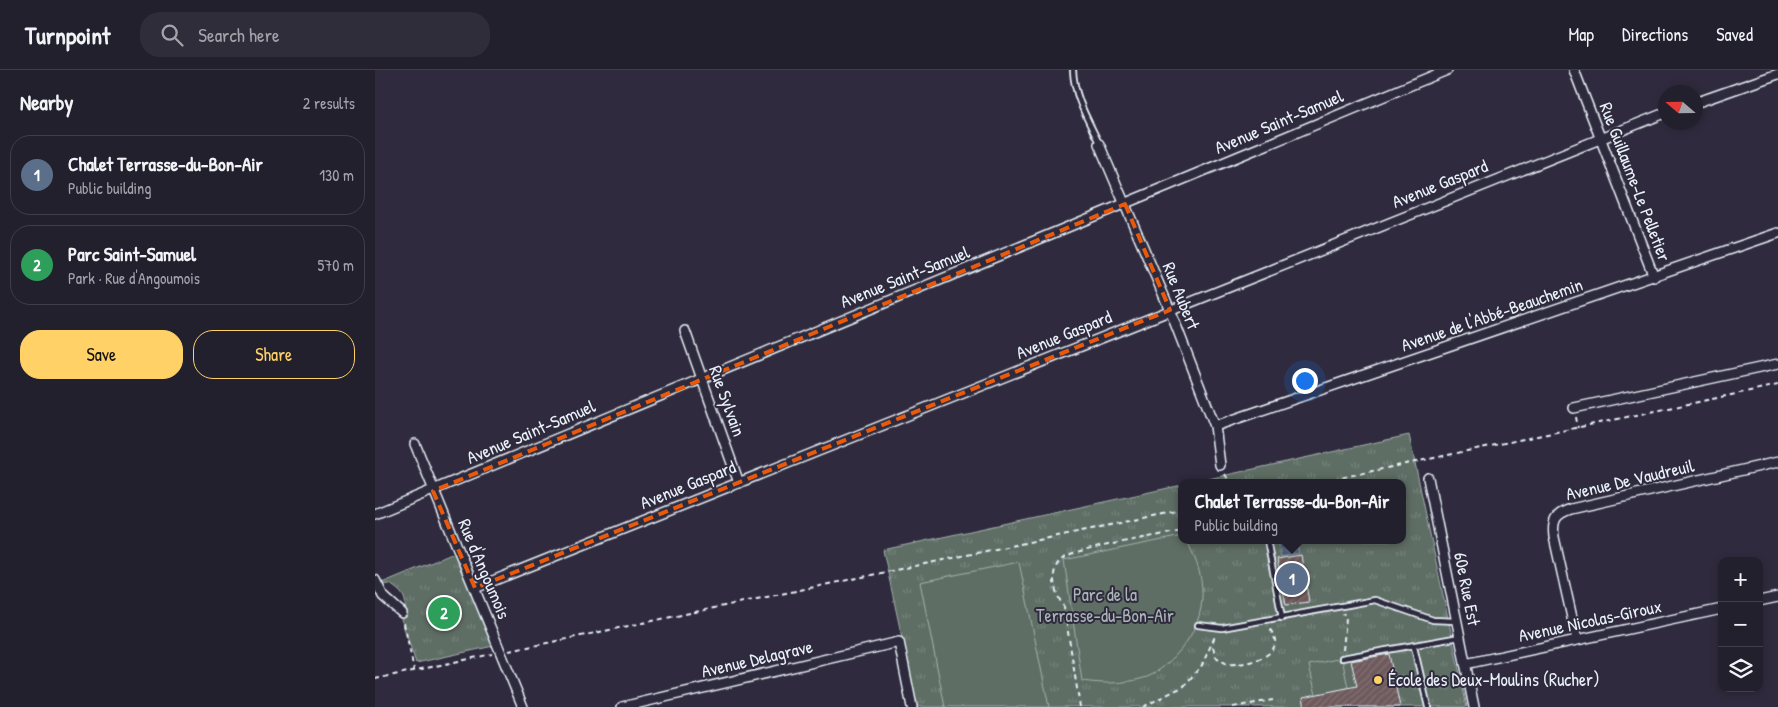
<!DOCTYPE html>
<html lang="en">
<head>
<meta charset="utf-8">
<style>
  body { margin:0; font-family:"Patrick Hand",sans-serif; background:#2f2d3a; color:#f1f3f6 }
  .controls { position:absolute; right:15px; bottom:15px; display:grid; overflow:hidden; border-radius:10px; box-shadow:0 2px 8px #0003 }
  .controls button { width:45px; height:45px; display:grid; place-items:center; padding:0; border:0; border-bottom:1px solid #403e4a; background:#23202e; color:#f1f3f6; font:25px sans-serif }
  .compass { position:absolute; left:1283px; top:15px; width:45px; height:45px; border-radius:50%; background:#23202e; box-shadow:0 2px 8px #0003; rotate:290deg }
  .you { position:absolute; left:929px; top:310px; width:18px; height:18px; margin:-12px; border:4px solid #fff; border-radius:50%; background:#1a73e8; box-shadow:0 0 0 8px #1a73e833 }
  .badge { display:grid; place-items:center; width:32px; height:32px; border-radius:50%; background:#ffd166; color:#fff; font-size:16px; font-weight:700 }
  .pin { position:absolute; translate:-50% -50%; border:2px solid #fff; box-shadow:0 1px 5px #0006 }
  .popup { position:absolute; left:803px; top:409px; width:228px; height:65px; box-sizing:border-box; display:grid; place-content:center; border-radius:10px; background:#23202e; filter:drop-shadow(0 1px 4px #0005); font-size:16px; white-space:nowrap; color:#a3a3aa }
  .popup b { font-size:19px; color:#f1f3f6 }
  .popup::after { content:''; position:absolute; left:50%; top:100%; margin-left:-10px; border:10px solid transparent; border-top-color:#23202e }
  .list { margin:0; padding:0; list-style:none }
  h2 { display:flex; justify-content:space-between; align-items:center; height:65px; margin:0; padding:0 20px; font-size:21px }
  h2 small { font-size:16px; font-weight:400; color:#a3a3aa }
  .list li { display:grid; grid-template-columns:32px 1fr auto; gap:15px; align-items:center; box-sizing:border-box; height:80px; margin:0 10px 10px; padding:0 10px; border:1px solid #403e4a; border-radius:20px }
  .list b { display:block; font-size:19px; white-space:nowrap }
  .list p { margin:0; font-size:16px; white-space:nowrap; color:#a3a3aa }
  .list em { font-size:16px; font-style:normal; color:#a3a3aa }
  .actions { display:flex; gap:10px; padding:15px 20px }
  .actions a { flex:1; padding:11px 0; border:1px solid #ffd166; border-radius:20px; text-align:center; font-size:18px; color:#ffd166 }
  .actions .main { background:#ffd166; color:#111 }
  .icon { flex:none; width:28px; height:28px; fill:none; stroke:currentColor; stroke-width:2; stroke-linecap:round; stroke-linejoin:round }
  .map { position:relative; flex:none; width:1403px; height:637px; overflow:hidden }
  header { display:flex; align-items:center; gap:30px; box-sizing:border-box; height:70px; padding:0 25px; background:#23202e; border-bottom:1px solid #403e4a }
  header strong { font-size:24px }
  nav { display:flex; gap:28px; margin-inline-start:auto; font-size:18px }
  .search { width:350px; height:45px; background:#2f2d3a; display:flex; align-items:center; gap:12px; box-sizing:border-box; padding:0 18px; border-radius:20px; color:#a3a3aa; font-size:19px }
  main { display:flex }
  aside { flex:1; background:#23202e }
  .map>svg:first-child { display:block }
  .grass { fill:url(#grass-tufts); stroke:#a3b0ae }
  .pitch { fill:#5e6e65; stroke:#a3b0ae }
  .water { fill:url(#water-waves); stroke:#8c9aab }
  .building { fill:url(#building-hatch); stroke:#e8f1f8 }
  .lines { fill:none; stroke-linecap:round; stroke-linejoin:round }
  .lane-casing { stroke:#e8f1f8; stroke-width:8 }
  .street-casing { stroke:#e8f1f8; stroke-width:12 }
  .path { stroke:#e8f1f8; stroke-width:2; stroke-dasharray:5 4; stroke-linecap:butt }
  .lane { stroke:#2f2a3d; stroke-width:4.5 }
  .street { stroke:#2f2a3d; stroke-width:9 }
  .marked { fill:none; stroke:#e8590c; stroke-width:4; stroke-dasharray:10 6; stroke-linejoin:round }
  .poi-dot { fill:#ffd166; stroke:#2f2a3d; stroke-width:2 }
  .labels { text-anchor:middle; stroke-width:4; stroke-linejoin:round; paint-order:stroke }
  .street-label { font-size:18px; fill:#e8f1f8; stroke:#2f2a3d }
  .park-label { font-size:18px; fill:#aab6b6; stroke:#2f2a3d }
  .poi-label { font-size:18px; fill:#e8f1f8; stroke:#2f2a3d; text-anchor:start }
</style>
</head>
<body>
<header>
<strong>Turnpoint</strong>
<div class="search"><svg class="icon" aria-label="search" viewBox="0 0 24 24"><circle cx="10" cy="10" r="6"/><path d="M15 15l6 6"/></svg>Search here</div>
<nav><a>Map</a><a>Directions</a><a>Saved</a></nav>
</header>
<main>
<aside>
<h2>Nearby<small>2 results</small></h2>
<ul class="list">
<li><span class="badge" style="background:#5c6f8a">1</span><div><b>Chalet Terrasse-du-Bon-Air</b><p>Public building</p></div><em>130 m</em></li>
<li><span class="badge" style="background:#2e9e5b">2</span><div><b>Parc Saint-Samuel</b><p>Park · Rue d'Angoumois</p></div><em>570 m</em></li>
</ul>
<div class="actions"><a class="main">Save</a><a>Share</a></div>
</aside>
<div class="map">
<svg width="1403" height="637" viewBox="0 0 1403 637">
  <defs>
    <pattern id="grass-tufts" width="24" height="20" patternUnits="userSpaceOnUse" patternTransform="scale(1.25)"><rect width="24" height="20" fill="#5e6e65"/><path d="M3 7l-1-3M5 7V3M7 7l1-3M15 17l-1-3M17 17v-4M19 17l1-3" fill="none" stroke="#75837c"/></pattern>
    <pattern id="water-waves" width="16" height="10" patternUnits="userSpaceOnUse" patternTransform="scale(1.25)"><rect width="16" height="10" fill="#4e6078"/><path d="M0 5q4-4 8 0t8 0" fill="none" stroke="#68778c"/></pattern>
    <pattern id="building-hatch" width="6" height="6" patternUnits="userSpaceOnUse" patternTransform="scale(1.25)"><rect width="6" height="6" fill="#6e5a5c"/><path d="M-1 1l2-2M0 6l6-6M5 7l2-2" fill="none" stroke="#837274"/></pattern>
  </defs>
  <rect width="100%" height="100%" fill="#2f2a3d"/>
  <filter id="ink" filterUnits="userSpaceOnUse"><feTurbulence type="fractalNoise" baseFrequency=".02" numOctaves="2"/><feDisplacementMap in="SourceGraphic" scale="10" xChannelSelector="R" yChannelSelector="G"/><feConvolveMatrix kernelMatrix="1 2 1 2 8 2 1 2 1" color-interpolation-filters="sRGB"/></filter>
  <g filter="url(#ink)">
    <g class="grass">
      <path d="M1034 365 1092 637H542L508 480 807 415V470H1027V413H815Z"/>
      <path d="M84 481 123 575 41 593 26 549C34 531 31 525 15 514L2 515Z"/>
    </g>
    <g class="pitch">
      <path d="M807 466V470H811C835 512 833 551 800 586 791 595 780 605 769 608 748 614 728 614 707 611L689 490Z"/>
      <path d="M644 492 674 637H570L545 512Z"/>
      <path d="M967 588 973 618 941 625 934 595Z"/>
    </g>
    <path class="water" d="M903 470H921L924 483 906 487Z"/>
    <g class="building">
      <path d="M926 485 934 532 911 535 902 489Z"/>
      <path d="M1014 584 1025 637H930L928 627 982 616 976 591Z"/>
    </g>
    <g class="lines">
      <g class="lane-casing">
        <g id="lane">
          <path d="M698 0C699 27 713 50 724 73"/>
          <path d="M892 470 907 548"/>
          <path d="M823 555 847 558 1000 530 1058 550 1081 551"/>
          <path d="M1039 577 1053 637"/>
          <path d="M967 588 1085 567"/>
        </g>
      </g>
      <g class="street-casing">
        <g id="street">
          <path d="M1199 0 1279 207"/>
          <path d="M1320 33 1403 4"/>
          <path d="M724 74 795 240 840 356 845 395"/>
          <path d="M310 261 364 413"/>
          <path d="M1199 338 1403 294"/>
          <path d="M840 356 1403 163"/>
          <path d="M40 374 148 637"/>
          <path d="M1053 408 1099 637"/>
          <path d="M0 444 1072 0"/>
          <path d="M0 510 8 526 27 543"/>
          <path d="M100 518 1290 43"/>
          <path d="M1384 531 1403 527"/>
          <path d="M1202 570 1179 467C1177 451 1180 444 1196 439L1403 392"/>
          <path d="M1090 594 1347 539"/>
          <path d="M247 637 524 572 537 637"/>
        </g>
      </g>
      <g class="path">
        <path d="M1201 347 1203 358"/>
        <path d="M850 404 855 413"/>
        <path d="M941 413 1403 315"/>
        <path d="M29 553 39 600"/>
        <path d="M838 577 841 587 852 594C872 596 919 584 892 556"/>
        <path d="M968 580 971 548 968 543"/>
        <path d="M134 581 807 440"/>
        <path d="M0 609 117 584"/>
        <path d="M705 637 689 537C680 524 673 502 686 490 698 479 786 465 807 461"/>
        <path d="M768 637 809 616 827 595 841 564"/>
        <path d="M858 637 898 630"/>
      </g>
      <use href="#lane" class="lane"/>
      <use href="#street" class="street"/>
    </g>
  </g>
  <path class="marked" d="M750 134 795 240 100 518 58 421Z"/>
  <circle class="poi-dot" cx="1003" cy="610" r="5"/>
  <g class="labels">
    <g class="street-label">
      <text transform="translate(904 52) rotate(-23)" y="6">Avenue Saint-Samuel</text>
      <text transform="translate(1260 112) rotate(69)" y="6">Rue Guillaume-Le Pelletier</text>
      <text transform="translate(1065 114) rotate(-22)" y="6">Avenue Gaspard</text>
      <text transform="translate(530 207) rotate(-22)" y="6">Avenue Saint-Samuel</text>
      <text transform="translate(806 226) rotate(68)" y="6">Rue Aubert</text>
      <text transform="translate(1117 245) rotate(-19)" y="6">Avenue de l'Abbé-Beauchemin</text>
      <text transform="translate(689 265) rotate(-22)" y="6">Avenue Gaspard</text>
      <text transform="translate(352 331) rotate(70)" y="6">Rue Sylvain</text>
      <text transform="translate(156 362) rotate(-23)" y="6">Avenue Saint-Samuel</text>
      <text transform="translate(1255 410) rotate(-13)" y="6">Avenue De Vaudreuil</text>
      <text transform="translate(313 415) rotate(-22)" y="6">Avenue Gaspard</text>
      <text transform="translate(109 499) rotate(67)" y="6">Rue d'Angoumois</text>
      <text transform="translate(1092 519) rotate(79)" y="6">60e Rue Est</text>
      <text transform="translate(1215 551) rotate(-12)" y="6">Avenue Nicolas-Giroux</text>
      <text transform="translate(382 589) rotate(-13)" y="6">Avenue Delagrave</text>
    </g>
    <g class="park-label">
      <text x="730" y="531">Parc de la<tspan x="730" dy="21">Terrasse-du-Bon-Air</tspan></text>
    </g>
    <g class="poi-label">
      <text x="1013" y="616">École des Deux-Moulins (Rucher)</text>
    </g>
  </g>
</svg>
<div class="controls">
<button>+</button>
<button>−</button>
<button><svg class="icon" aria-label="layers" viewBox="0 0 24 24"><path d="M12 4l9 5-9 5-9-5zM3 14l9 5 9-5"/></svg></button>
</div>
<svg class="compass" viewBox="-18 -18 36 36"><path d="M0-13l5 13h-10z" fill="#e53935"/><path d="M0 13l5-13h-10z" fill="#a3a3aa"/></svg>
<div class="you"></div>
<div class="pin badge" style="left:917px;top:509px;background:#5c6f8a">1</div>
<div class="popup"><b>Chalet Terrasse-du-Bon-Air</b>Public building</div>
<div class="pin badge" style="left:69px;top:543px;background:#2e9e5b">2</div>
</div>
</main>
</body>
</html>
